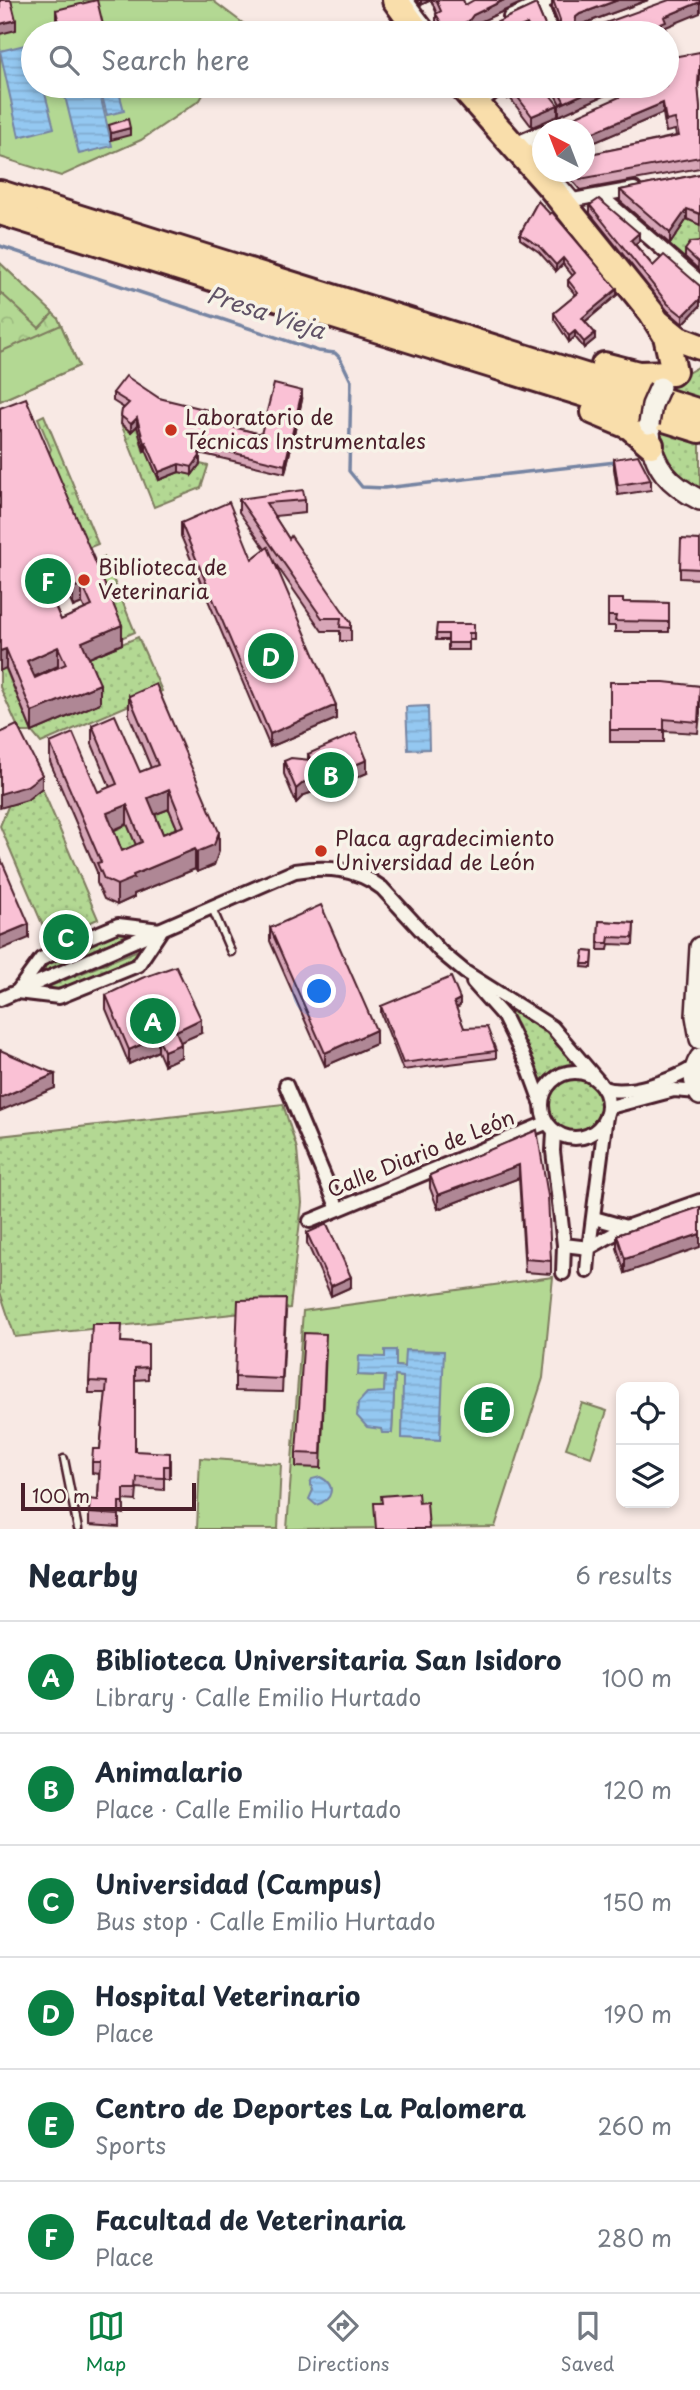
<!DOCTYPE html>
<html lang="en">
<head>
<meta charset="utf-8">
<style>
  body { margin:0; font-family:"Playpen Sans",sans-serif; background:#f6f6f7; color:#1f2937 }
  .controls { position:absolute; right:21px; bottom:21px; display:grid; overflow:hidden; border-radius:14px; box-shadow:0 4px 10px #0003 }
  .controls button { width:63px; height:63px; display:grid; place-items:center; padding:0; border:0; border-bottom:2px solid #e0e1e3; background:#fff; color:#1f2937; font:35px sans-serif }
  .compass { position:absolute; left:532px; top:119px; width:63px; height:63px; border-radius:50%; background:#fff; box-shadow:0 4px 10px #0003; rotate:318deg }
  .scale { position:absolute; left:21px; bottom:18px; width:175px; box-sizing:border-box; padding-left:7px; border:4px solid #4a1f2b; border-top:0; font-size:19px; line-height:24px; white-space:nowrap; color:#4a1f2b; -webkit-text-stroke:5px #f7f3e8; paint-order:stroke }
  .you { position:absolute; left:320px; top:992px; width:24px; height:24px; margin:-18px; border:5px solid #fff; border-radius:50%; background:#1a73e8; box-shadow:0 0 0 10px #1a73e833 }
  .badge { display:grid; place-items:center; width:46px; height:46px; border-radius:50%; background:#0b8043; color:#fff; font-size:23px; font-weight:700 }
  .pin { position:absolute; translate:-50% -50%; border:4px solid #fff; box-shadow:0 2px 7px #0006 }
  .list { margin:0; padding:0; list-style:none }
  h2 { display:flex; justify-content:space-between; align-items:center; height:91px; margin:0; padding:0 28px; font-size:30px }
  h2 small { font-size:23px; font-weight:400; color:#747a83 }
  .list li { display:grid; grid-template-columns:46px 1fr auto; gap:21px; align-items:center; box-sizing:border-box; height:112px; padding:0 28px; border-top:2px solid #e0e1e3 }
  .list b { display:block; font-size:26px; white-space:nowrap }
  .list p { margin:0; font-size:23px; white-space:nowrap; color:#747a83 }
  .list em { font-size:23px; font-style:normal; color:#747a83 }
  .icon { flex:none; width:38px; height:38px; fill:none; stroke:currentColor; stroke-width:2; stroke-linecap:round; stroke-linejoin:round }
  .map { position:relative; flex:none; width:700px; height:1529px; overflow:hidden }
  .search { position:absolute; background:#fff; box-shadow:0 4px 10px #0003; left:21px; right:21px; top:21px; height:77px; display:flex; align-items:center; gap:18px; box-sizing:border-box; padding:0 24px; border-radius:38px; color:#747a83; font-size:26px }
  .sheet { height:763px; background:#fff }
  nav { display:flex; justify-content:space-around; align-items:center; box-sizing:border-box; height:98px; border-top:2px solid #e0e1e3; background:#fff; font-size:19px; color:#747a83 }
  nav a { display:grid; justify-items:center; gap:4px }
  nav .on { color:#0b8043 }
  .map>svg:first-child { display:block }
  .grass { fill:url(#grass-dots); stroke:#7e7c5f; stroke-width:2 }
  .park { fill:url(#park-crowns); stroke:#7e7c5f; stroke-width:2 }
  .pitch { fill:#b3d893; stroke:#7e7c5f; stroke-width:2; fill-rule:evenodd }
  .water { fill:url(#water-rules); stroke:#7684a2; stroke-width:2 }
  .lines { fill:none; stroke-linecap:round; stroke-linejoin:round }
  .stream { stroke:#7684a2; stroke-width:3.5 }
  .lane-casing { stroke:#4a1f2b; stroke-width:11 }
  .street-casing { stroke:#4a1f2b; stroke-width:18 }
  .secondary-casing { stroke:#4a1f2b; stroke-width:24 }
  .highway-casing { stroke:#4a1f2b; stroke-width:30 }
  .lane { stroke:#f7f3e8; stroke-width:6 }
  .street { stroke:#f7f3e8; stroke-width:12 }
  .secondary { stroke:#f7f3e8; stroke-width:19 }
  .highway { stroke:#f9deab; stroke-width:24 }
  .secondary-bridge-casing { stroke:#4a1f2b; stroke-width:24; stroke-linecap:butt }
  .secondary-bridge { stroke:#f7f3e8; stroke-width:19 }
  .wall { fill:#d7a6b7; stroke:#4a1f2b; stroke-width:2; fill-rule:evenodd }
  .shaded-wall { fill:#af8795; stroke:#4a1f2b; stroke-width:2 }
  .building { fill:#fac1d5; stroke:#4a1f2b; stroke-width:2; fill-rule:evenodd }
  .poi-dot { fill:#c8321e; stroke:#f7f3e8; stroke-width:2.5 }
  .labels { text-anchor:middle; stroke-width:7; stroke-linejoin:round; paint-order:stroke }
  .poi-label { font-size:21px; fill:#4a1f2b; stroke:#f7f3e8; text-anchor:start }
  .street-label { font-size:21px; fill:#4a1f2b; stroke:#f7f3e8 }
  .water-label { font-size:23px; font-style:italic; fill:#605266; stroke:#f7f3e8 }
</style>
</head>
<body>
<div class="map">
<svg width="700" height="1529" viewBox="0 0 700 1529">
  <defs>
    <pattern id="grass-dots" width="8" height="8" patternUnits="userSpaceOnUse" patternTransform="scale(1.75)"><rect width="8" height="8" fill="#b3d893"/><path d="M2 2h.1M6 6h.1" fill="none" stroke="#9bb97f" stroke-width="1.8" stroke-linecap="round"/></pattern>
    <pattern id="park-crowns" width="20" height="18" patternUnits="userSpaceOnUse" patternTransform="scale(1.75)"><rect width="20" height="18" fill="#b3d893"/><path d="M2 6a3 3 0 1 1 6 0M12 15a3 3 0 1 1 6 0" fill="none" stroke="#9bb97f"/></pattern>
    <pattern id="water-rules" width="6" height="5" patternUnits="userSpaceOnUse" patternTransform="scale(1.75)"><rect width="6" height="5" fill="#94c8f1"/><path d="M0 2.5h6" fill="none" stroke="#81abcf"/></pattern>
  </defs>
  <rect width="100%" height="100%" fill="#f8e9e4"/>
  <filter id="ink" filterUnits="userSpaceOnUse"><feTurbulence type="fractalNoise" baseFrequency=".0143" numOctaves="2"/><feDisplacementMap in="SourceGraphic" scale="14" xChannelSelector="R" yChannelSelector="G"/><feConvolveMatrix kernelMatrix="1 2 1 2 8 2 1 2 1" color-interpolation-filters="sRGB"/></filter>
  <g filter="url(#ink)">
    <g class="grass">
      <path d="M687 219 700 225V248L691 249 683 259 668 246Z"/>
      <path d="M700 366V403L669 391 684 375Z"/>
      <path d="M44 415 98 544 83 550 45 463 51 449 38 418Z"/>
      <path d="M121 424 130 432 137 427 143 450H146L159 480 179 472 192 475 200 464 208 466 201 488 154 507Z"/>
      <path d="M658 424 700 438V490C667 468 664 463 658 424Z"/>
      <path d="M104 557 135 632 119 639 88 564Z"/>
      <path d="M138 637 162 691 41 743 32 732H20L0 687V655L32 732 82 661Z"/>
      <path d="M42 788 98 919 49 940 0 826 9 804C24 805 30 795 42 788Z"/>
      <path d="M169 809 184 845 122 870 107 833Z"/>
      <path d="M119 932 136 936 40 975 47 962Z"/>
      <path d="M143 948 134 963 61 992 48 987Z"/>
      <path d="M502 1002 541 1025 575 1063 560 1066 540 1081 518 1026Z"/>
      <circle cx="575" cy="1106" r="27"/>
      <path d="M283 1104 297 1149 302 1203 290 1308 15 1337 0 1292V1136Z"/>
    </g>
    <path class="park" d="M0 263 58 318 79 366 0 401Z"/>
    <g class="pitch">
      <path d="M0 0H212L256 33H33V86H208L200 100 141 140 61 176 0 157Z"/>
      <path d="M0 263 53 313 39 328 0 292Z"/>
      <path d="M61 325 79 366 0 401V352Z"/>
      <path d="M553 1277 543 1378 495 1527 287 1529 303 1311ZM396 1350V1366L404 1367V1377L395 1376 392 1433 382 1429 385 1376 358 1375Z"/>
      <path d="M582 1403 607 1411 591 1457 566 1448Z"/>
      <path d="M200 1458 281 1464 278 1529H197Z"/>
    </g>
    <g class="water">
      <path d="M33 43V86H43L54 128 19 137 0 51Z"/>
      <path d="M74 86H98L112 146 79 154 63 88Z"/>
      <path d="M118 88 124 111 107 115 101 92Z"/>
      <path d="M428 706 429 749 408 750 406 707Z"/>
      <path d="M385 1350H396V1366L404 1367 405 1350 444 1351 440 1440 402 1438 403 1377 395 1376 392 1433H382L381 1429 367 1427 357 1416 358 1403 367 1393 384 1392 385 1376 358 1375 359 1356 385 1357Z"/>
      <path d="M320 1477C337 1485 333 1500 316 1505L309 1499 313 1490 310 1483 312 1479Z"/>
    </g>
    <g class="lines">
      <path class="stream" d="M0 246 318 351 335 353 340 358 351 381 349 471 362 487 384 488 616 462"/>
      <g class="lane-casing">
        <g id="lane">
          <path d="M410 0 435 33"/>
          <path d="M526 139 542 159"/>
          <path d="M554 172 576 198"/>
          <path d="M212 908 231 952"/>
          <path d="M64 1459 78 1529"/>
        </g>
      </g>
      <g class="street-casing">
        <g id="street">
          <path d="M541 3 552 33"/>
          <path d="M510 17 548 0"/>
          <path d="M477 105 501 86"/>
          <path d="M512 145 542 132"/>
          <path d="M601 196 700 282"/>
          <path d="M562 202 634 189"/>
          <path d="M473 982 504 1017 527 1064 541 1102"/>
          <path d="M17 992 59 997 138 965 160 932"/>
          <path d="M17 992 41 959 80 941 118 925 160 930"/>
          <path d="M0 999 295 871C327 866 356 868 382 888L441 952 465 972 552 1027 599 1082"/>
          <circle cx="575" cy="1105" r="33"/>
          <path d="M286 1085 338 1209"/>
          <path d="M603 1088C628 1097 673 1080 695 1067"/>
          <path d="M610 1107 674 1090 698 1092"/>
          <path d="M554 1131 553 1151 564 1245 589 1248 606 1116"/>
          <path d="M594 1218 626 1227"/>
          <path d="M310 1221 546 1123"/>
          <path d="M587 1271 589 1248 626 1227 700 1201"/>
          <path d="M563 1273 564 1245"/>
        </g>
      </g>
      <g class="secondary-casing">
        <g id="secondary">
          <path d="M650 432C652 467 670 485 700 500"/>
          <path d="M700 947 696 1016 700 1039"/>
          <path d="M700 1058C692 1071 692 1082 700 1095"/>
        </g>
      </g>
      <g class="highway-casing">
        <g id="highway">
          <path d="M395 0 419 33"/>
          <path d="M461 86 551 188 651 312 666 336 674 371"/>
          <path d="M0 193 700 412"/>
          <path d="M0 212 700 430"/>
          <path d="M659 323 679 339 700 347"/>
          <path d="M604 365 639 374 672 373"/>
          <path d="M594 412 630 427 651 445"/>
        </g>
      </g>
      <use href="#lane" class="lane"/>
      <use href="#street" class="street"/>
      <use href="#secondary" class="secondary"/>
      <use href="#highway" class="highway"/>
      <g class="secondary-bridge-casing">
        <path id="secondary-bridge" d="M649 424 652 405 660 387"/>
      </g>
      <use href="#secondary-bridge" class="secondary-bridge"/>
    </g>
    <g class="wall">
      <path d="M416 0H463L465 5 521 3 473 25 471 28 481 30 536 4 546 28 556 30 559 26 552 8V0H648L580 25 577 27 578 29 586 30 666 27V33H441L436 25V14H437L431 0 421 5Z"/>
      <path d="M56 10 105 33H58L56 23Z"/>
      <path d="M700 52V81H699L698 89 700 108V168L580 190 565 172H584V130ZM663 113 666 132 675 130 676 136 591 154 585 146Z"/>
      <path d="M504 86H543L558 116 532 127 510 98 508 99 504 95Z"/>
      <path d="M553 86H625L559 116 560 104 553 91Z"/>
      <path d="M700 174V225L687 219 670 244 620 201V190Z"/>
      <path d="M538 201 617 295 585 322 595 339 584 348 575 337 569 342 554 319V313L576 295 568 286V280L573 276 563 264 556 271 539 252 520 239V234Z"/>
      <path d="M590 205 639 241 635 244 653 266 700 286V306L683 324 668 311 590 213Z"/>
      <path d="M700 241 698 269 685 257V250Z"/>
      <path d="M113 393 159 398 208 418 207 421 261 434 302 400 285 473 199 453 200 464 192 475 179 472 159 480 146 450 144 451 137 426 131 432 121 424 122 410 124 408 113 401Z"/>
      <path d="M0 408 122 644 89 658 100 703 32 732 6 668ZM69 598 73 607 82 603 85 609 61 620 54 605ZM58 666V667L35 678V677Z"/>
      <path d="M614 459 651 480V490L618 495 614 469Z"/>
      <path d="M239 499 305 500V513L274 516 289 539 351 623V641H340V631H322L275 563 336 719 270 747 181 536V523L252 559 265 549 239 512Z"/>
      <path d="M700 540V579L680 578V568Z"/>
      <path d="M608 599 623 602 669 603V632H615V626H608Z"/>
      <path d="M437 624H474V640H469V650H448V640H436Z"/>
      <path d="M610 682 700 686V714L698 733 664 731V742H610Z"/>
      <path d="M129 696 219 851 214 865 197 872 195 869 134 894V897L117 905 104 899 97 883V872L50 762V743L98 792 110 787 92 744V725L140 772 151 768 129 715ZM169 809 177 828 163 834 155 814ZM127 824 136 845 122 851 114 830Z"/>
      <path d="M308 754 367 773 318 794 316 791 304 795 296 803 284 774V761L308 760Z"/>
      <path d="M599 921 634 923 633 945 609 944 608 950H598Z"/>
      <path d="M270 928 376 1044 325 1066 270 941Z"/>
      <path d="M584 951 593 952 592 968 582 967Z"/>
      <path d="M106 995 201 1033 180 1042 181 1057 164 1065 158 1051 129 1064 106 1009Z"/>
      <path d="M381 1006H460L456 1008 464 1028 496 1051V1058L403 1070 381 1013Z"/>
      <path d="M537 1130 551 1261V1274L525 1272 519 1178 438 1209 430 1188V1175Z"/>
      <path d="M700 1207 625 1273 617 1248V1235Z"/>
      <path d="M307 1233 351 1287 331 1296 307 1243Z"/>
      <path d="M286 1312 282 1392 235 1391V1377Z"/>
      <path d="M122 1342 148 1344V1379L135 1380V1451L170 1465V1478H164V1490L137 1488 136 1501 124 1500V1514L119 1513V1527L89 1525V1513L98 1500 99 1474 92 1473V1462L100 1449 106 1393H89V1381Z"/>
      <path d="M326 1348 321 1468 296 1467V1453Z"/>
    </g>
    <g class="shaded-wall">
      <path d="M421 0H431L421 5Z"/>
      <path d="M504 0H522L521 3 473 25 468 33V22L473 15Z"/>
      <path d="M618 0H648L580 25 576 28 575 24 576 17 580 14Z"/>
      <path d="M700 2V13L666 27V33H640V32L664 17Z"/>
      <path d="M16 20V30L0 34V24Z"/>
      <path d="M466 22 465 33H452V29Z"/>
      <path d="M527 24V33H506Z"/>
      <path d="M601 86H625L559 116V105Z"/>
      <path d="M510 87V98L508 99V88Z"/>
      <path d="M663 103V113L584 147V136Z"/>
      <path d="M558 105V116L532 127V116Z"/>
      <path d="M130 128V135L111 140V133Z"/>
      <path d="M687 209V219L670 244V233Z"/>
      <path d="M639 233V241L631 247V240Z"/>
      <path d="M563 258V264L556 271V265Z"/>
      <path d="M617 289V295L582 324V318Z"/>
      <path d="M700 299V306L683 324V316Z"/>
      <path d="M575 331V337L569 342V336Z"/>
      <path d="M595 333V339L584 348V342Z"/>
      <path d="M302 391V400L285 473V465Z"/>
      <path d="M137 418V426L131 432V424Z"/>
      <path d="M146 442V450L144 451V443Z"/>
      <path d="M200 456V464L192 475V467Z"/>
      <path d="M179 464V472L159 480V472Z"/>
      <path d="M69 579V598L47 608V588Z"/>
      <path d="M82 584V603L73 607V588Z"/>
      <path d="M122 625V644L82 661V642Z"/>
      <path d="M58 647V666L27 680V661Z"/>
      <path d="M6 649V668L0 671V651Z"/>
      <path d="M100 684V703L32 732V712Z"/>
      <path d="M336 705V719L270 747V734Z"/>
      <path d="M367 760V773L318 794V780Z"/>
      <path d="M42 775V788L27 800 0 808V794Z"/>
      <path d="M316 777V791L304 795 296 803V789L304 782Z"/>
      <path d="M169 789V809L148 817V798Z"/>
      <path d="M127 805V824L107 833V813Z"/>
      <path d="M219 832V851L214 865 197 872V852Z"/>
      <path d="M195 849V869L134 894V897L117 905V885L133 875Z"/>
      <path d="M29 924V938L0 950V936Z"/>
      <path d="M460 999V1006L454 1009V1002Z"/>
      <path d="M201 1019V1033L176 1044V1031Z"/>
      <path d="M376 1030V1044L325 1066V1053Z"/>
      <path d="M158 1037V1051L129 1064V1050Z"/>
      <path d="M181 1044V1057L164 1065V1051Z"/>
      <path d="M55 1074V1088L0 1111V1098Z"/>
      <path d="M519 1165V1178L438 1209V1195Z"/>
      <path d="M700 1234V1247L625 1273V1259Z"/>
      <path d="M351 1277V1287L331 1296V1286Z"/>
    </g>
    <g class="building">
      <path d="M0 0H11L16 20 0 24Z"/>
      <path d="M97 0 105 33H61L56 10Z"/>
      <path d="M436 0H463L465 5 474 0H504L473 15 468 22 471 29 481 30 536 4 546 28 556 30 560 24V20L553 0H618L580 14 576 17 575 24 578 29 586 30 669 0H700V2L664 17 666 22 640 32V33H532L527 24 506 33H464L466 22 452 29H445L436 14 441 11Z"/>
      <path d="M700 52V70H699L698 84 700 108V157L580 179 574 172H584V145L591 154 679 136 675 119 666 121 663 103 584 136V130H545L644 86H667V58Z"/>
      <path d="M506 86H543L558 105 532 116 510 87 508 88Z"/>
      <path d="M556 86H601L559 105 564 101Z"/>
      <path d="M128 119 130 128 111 133 109 125Z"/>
      <path d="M700 174V214L687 209 670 233 620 190Z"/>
      <path d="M599 199 639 233 631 240 653 266 664 255 700 286V299L683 316 668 304 590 205Z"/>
      <path d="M538 201 550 214 552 212 617 289 582 318 595 333 584 342 575 331 569 336 554 313 578 293 568 280 575 273 563 258 556 265 539 246 520 234Z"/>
      <path d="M700 241V261L698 262 685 250 691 242Z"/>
      <path d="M126 376 159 398 208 410 205 420 261 434 274 384 302 391 285 465 196 444 200 456 192 467 179 464 159 472 146 442 144 443 137 418 131 424 121 416 122 410 129 403 113 393Z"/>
      <path d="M26 398 122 625 82 642 100 684 32 712 6 649 0 651V408ZM69 579 73 588 82 584 92 606 61 620 47 588ZM58 647 66 664 35 678 27 661Z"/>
      <path d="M638 455 651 480 618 485 614 459Z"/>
      <path d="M303 490 305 500 266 503 289 539 291 536 351 623V628L340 627 341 618H322L239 499Z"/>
      <path d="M229 502 252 559 268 547 336 705 270 734 181 523Z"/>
      <path d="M681 539 700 540V569L680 568Z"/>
      <path d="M608 599H623V602L669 603V622L615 621 616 616H608Z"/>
      <path d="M437 624H474V633H469V643H448V634H436Z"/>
      <path d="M610 682H664L700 686 698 722 664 719V730H610Z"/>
      <path d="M156 684 219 832 214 845 197 852 195 849 133 875 134 878 117 885 104 879 97 863 101 862 50 743 73 733 98 792 117 784 92 725 115 715 140 772 158 765 129 696ZM169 789 184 826 163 834 148 798ZM127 805 142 842 122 851 107 813Z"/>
      <path d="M17 725 42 775 27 786 0 794V733Z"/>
      <path d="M356 733 367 760 318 780 316 777 304 782 296 789 284 761 291 758 311 760 308 754Z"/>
      <path d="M0 857 29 924 0 936Z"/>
      <path d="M321 905 376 1030 325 1053 270 928Z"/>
      <path d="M599 921 634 923 633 938 609 937 608 943H598Z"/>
      <path d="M584 951 593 952 592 964H582Z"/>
      <path d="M176 966 201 1019 176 1031 181 1044 164 1051 158 1037 129 1050 106 995 142 978Z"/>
      <path d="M451 977 460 999 454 1002 464 1028 487 1027 496 1051 403 1063 381 1006Z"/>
      <path d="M0 1050 55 1074 0 1098Z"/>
      <path d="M537 1130 548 1196 551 1261 525 1259 519 1165 438 1195 430 1175Z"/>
      <path d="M700 1207V1234L625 1259 617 1235Z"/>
      <path d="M327 1224 351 1277 331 1286 307 1233Z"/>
      <path d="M286 1299 282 1379 235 1377 238 1300Z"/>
      <path d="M92 1324H122L121 1342 148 1344V1367L135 1368V1451L170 1453V1466H164V1478L137 1477 136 1489H124V1502H119V1515L89 1513 90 1499 98 1500 100 1462H92L93 1449H100L107 1382 89 1381Z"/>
      <path d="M304 1333 326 1334 321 1454 296 1453Z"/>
      <path d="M418 1493 419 1503 427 1502 429 1529H376L374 1503H382L381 1496Z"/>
    </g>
  </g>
  <g class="poi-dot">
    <circle cx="171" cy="430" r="7"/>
    <circle cx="84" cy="580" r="7"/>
    <circle cx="321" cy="851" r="7"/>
  </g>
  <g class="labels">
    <g class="poi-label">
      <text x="185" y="425">Laboratorio de<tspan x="185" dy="24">Técnicas Instrumentales</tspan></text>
      <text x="98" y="575">Biblioteca de<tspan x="98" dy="24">Veterinaria</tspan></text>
      <text x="335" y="846">Placa agradecimiento<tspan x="335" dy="24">Universidad de León</tspan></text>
    </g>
    <g class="street-label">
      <text transform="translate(421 1154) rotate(-22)" y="7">Calle Diario de León</text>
    </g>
    <g class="water-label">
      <text transform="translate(266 313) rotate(18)" y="8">Presa Vieja</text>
    </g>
  </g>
</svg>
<div class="controls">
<button><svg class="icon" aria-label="locate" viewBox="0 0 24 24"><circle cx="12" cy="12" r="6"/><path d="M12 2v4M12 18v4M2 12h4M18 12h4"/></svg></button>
<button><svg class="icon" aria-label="layers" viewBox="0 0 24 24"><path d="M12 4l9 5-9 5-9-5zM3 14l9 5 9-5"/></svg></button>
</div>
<svg class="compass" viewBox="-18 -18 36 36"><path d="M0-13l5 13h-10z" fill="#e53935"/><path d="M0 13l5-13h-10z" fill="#747a83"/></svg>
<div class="scale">100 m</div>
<div class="you"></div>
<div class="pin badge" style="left:153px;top:1021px">A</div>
<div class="pin badge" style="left:331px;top:775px">B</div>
<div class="pin badge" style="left:66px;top:937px">C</div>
<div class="pin badge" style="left:271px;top:656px">D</div>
<div class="pin badge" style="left:487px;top:1410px">E</div>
<div class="pin badge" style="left:48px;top:581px">F</div>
<div class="search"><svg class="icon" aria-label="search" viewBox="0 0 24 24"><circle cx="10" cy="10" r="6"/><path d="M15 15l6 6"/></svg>Search here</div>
</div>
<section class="sheet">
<h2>Nearby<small>6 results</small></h2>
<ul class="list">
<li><span class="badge">A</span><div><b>Biblioteca Universitaria San Isidoro</b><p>Library · Calle Emilio Hurtado</p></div><em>100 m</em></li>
<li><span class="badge">B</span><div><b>Animalario</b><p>Place · Calle Emilio Hurtado</p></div><em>120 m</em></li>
<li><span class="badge">C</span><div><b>Universidad (Campus)</b><p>Bus stop · Calle Emilio Hurtado</p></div><em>150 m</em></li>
<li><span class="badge">D</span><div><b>Hospital Veterinario</b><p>Place</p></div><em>190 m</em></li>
<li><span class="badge">E</span><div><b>Centro de Deportes La Palomera</b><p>Sports</p></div><em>260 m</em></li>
<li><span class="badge">F</span><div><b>Facultad de Veterinaria</b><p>Place</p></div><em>280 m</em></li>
</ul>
</section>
<nav>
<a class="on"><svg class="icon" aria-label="map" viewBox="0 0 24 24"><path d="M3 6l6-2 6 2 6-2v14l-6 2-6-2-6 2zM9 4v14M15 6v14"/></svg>Map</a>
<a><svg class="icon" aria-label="directions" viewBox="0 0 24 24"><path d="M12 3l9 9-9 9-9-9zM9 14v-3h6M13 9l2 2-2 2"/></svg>Directions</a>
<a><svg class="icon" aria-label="saved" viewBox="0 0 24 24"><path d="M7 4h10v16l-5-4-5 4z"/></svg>Saved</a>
</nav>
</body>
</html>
